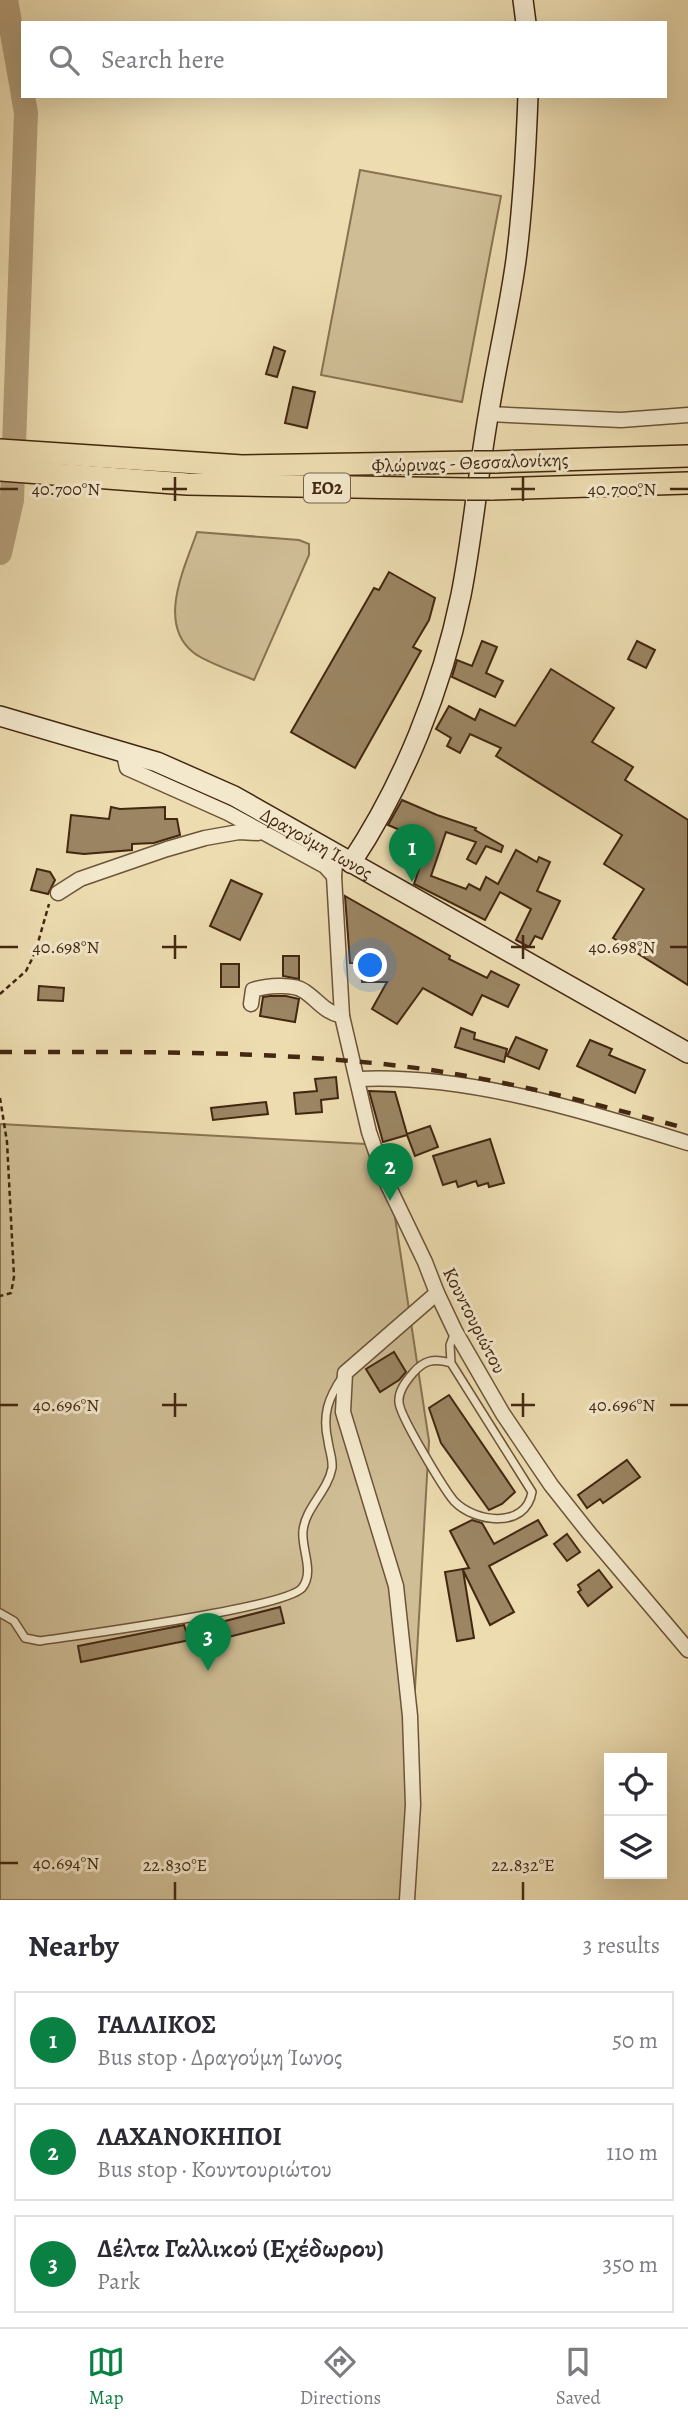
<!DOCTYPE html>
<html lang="en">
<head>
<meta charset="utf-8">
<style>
  body { margin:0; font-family:Alegreya,serif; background:#f7f7f7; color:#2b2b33 }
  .controls { position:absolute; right:21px; bottom:21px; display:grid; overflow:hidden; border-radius:0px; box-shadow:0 7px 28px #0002 }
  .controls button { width:63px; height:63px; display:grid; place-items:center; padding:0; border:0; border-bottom:2px solid #e1e1e2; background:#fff; color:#2b2b33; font:35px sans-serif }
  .you { position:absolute; left:371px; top:966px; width:24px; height:24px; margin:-18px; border:5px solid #fff; border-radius:50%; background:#1a73e8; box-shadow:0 0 0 10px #1a73e833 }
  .badge { display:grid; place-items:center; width:46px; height:46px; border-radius:50%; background:#0b8043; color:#fff; font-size:23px; font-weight:700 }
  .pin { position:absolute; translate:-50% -58px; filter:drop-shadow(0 2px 4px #0008) }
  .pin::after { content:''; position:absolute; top:37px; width:24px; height:21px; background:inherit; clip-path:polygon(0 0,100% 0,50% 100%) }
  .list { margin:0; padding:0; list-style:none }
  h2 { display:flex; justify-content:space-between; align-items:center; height:91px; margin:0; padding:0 28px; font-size:30px }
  h2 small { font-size:23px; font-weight:400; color:#7c7c81 }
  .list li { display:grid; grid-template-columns:46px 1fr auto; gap:21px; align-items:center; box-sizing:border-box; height:98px; margin:0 14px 14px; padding:0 14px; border:2px solid #e1e1e2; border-radius:0px }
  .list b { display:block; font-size:26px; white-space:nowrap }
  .list p { margin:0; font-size:23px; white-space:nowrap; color:#7c7c81 }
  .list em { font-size:23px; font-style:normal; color:#7c7c81 }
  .icon { flex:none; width:38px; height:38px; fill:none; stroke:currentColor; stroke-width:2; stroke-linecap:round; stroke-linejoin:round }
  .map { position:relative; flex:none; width:688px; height:1900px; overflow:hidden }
  .search { position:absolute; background:#fff; box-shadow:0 7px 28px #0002; left:21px; right:21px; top:21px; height:77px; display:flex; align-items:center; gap:18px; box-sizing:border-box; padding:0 24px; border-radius:0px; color:#7c7c81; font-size:26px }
  .sheet { height:427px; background:#fff }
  nav { display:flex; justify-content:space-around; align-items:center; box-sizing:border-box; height:98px; border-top:2px solid #e1e1e2; background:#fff; font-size:19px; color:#7c7c81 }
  nav a { display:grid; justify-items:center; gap:4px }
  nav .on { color:#0b8043 }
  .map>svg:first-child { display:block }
  .green { fill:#cfbd95; stroke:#897252; stroke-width:2 }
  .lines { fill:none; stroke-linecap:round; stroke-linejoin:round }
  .river { stroke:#b39e7a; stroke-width:24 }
  .building { fill:#9b8563; stroke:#432710; stroke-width:2 }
  .lane-casing { stroke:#6d5438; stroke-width:10 }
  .street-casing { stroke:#6d5438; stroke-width:17 }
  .secondary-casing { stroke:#432710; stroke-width:22 }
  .primary-casing { stroke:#432710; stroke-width:24 }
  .path { stroke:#432710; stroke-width:2.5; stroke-dasharray:5 3.5; stroke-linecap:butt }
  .lane { stroke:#f3e8cc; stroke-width:7 }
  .street { stroke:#f3e8cc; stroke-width:14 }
  .secondary { stroke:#f3e8cc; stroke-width:19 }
  .primary { stroke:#ecdcb0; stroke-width:21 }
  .rail { stroke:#432710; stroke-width:4.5; stroke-dasharray:12 12; stroke-linecap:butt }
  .primary-bridge-casing { stroke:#432710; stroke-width:24; stroke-linecap:butt }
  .primary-bridge { stroke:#ecdcb0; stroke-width:21 }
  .ticks { fill:none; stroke:#432710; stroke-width:2.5 }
  .labels { text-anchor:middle; stroke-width:6; stroke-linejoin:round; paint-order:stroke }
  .shield { fill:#f3e8cc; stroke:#786148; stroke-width:2 }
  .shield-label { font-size:18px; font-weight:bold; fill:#432710 }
  .street-label { font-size:19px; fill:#432710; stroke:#f3e8cc }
  .ticks-label { font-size:18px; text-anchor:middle; fill:#432710; stroke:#f3e8cc; stroke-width:6; stroke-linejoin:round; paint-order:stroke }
</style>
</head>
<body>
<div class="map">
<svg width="688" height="1900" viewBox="0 0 688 1900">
  <rect width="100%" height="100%" fill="#ecdcb0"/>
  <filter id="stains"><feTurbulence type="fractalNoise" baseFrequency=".00286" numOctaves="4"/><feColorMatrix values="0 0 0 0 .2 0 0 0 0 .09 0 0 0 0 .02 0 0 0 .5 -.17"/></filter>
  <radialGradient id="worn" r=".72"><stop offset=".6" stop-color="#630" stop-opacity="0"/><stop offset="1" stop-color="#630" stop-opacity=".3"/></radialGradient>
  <g class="green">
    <path d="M360 170 501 196 462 402 321 375Z"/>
    <path d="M197 532 299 540 309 544V555L254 680C238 673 207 663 194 653 156 624 185 567 197 532Z"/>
    <path d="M0 1124 384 1145 429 1441 403 1900H0Z"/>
  </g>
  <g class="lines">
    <g class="river">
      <path d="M6 0 23 95"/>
      <path d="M0 553 12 500 26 113 23 96"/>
    </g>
  </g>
  <g class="building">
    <path d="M274 347 285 351 277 377 266 374Z"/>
    <path d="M293 387 315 392 307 428 285 423Z"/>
    <path d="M389 572 435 598 429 620 413 647 421 651 355 768 291 732 374 588 379 590Z"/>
    <path d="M482 641 497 647 486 673 503 681 495 697 452 677 457 660 472 666Z"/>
    <path d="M637 641 655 650 646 668 628 659Z"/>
    <path d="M551 669 614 708 592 742 633 767 625 780 688 820V985L613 938 644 889 604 864 622 835 496 756 501 748 470 734 460 753 447 746 451 738 436 729 449 706 475 720 480 709 515 726Z"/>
    <path d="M402 800 437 815 476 828 475 830 503 846 501 852 486 846 476 864 467 859 476 842 446 832 431 876 466 889 469 884 480 890 486 877 498 884 516 850 537 862 539 857 550 862 537 891 560 901 542 939 535 936 529 947 516 940 531 909 500 892 485 920 414 884 428 842 388 825Z"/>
    <path d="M111 807 120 809 165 807V819H177L180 835 154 843 132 844V850L84 854 67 852 71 815 109 819Z"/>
    <path d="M37 869 50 872 55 880 48 894 31 890Z"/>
    <path d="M231 880 262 894 240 940 210 926Z"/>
    <path d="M345 896 450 956 449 959 487 978 491 971 519 985 508 1007 482 995 472 1015 423 988 397 1024 372 1009 387 982H362L361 963H350Z"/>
    <path d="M283 956H299V979L283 976Z"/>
    <rect x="221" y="964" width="18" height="23"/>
    <path d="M39 986 64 988 63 1001 38 1000Z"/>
    <path d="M270 996H286L299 999 295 1022 260 1016 263 997Z"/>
    <path d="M461 1028 475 1033 474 1039 507 1049 504 1062 455 1047Z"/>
    <path d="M516 1037 547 1050 539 1069 507 1056Z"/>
    <path d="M590 1040 612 1049 609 1055 645 1070 635 1093 577 1066Z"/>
    <path d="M336 1077 338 1098 321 1100 322 1112 296 1114 294 1093 317 1091 315 1079Z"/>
    <path d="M369 1091 395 1092 407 1134 430 1126 438 1147 415 1156 407 1135 383 1142Z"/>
    <path d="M266 1102 268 1114 213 1120 211 1108Z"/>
    <path d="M490 1139 504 1183 489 1187 488 1183 478 1186 476 1181 458 1187 456 1181 443 1185 433 1156Z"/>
    <path d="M394 1352 406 1372 399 1380 380 1392 366 1369Z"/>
    <path d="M449 1395 515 1492 502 1504 489 1510 441 1443 429 1408Z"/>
    <path d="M627 1460 640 1477 603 1503 600 1499 587 1508 578 1495Z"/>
    <path d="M472 1520 482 1523 494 1544 538 1520 547 1535 489 1566 514 1612 490 1625 463 1570 474 1638 457 1641 445 1572 469 1568 450 1531Z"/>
    <path d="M567 1534 580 1552 567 1561 554 1544Z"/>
    <path d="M599 1570 612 1587 588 1606 578 1592 581 1590 578 1585Z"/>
    <path d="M280 1607 284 1623 201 1644 200 1638 81 1662 78 1646 184 1625 186 1631Z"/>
  </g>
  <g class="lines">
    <g class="lane-casing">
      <g id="lane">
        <path d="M451 1363 532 1492C526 1529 475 1523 454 1501 444 1489 399 1415 399 1402 398 1391 406 1381 413 1373 424 1360 434 1358 451 1363L450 1345 455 1332"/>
        <path d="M0 1613 14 1621 25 1638 40 1641C79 1635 285 1608 302 1588 315 1572 301 1549 303 1531 305 1508 328 1491 332 1468 333 1459 329 1450 328 1441 322 1415 328 1398 343 1376"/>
      </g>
    </g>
    <g class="street-casing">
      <g id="street">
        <path d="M488 414 621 420 688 415"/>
        <path d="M123 750 127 768 228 813 325 866 334 876"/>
        <path d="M336 854 334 876 342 1016 369 1132 386 1181 425 1262 437 1293 455 1331 503 1414 551 1485 589 1533 688 1650"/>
        <path d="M58 893 80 879 167 849 205 838 239 832 258 833"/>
        <path d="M251 1004 253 990C265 986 293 983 304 991 319 1001 324 1012 342 1016"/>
        <path d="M359 1079C466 1074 586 1111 688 1143"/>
        <path d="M407 1900 413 1805 410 1716 396 1586 343 1412 345 1373 437 1293"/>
      </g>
    </g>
    <g class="secondary-casing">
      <g id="secondary">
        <path d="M523 0 526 23"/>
        <path id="s1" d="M0 716 157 762 234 796 688 1053"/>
        <path d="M351 863C404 783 442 688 461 595 473 534 478 472 489 411 497 361 509 311 516 260 523 206 526 151 528 96"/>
      </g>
    </g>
    <g class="primary-casing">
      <g id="primary">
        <path d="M0 450 242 466 474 462"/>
        <path d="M495 462 688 456"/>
        <path d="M0 470 187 484 467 489"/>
        <path d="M491 489 688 483"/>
      </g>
    </g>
    <g class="path">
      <path d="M0 994 26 971 35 953 49 904"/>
      <path d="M0 1098 7 1142 14 1277 11 1293 0 1296"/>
    </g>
    <use href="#lane" class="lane"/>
    <use href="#street" class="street"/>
    <use href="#secondary" class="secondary"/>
    <use href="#primary" class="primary"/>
    <path class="rail" d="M0 1052C142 1052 283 1050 424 1069 514 1082 601 1105 688 1129"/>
    <g class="primary-bridge-casing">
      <g id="primary-bridge">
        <path d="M474 462H495"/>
        <path d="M467 489H491"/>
      </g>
    </g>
    <use href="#primary-bridge" class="primary-bridge"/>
  </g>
  <path class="ticks" d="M175 477V501M523 477V501M0 489H18M162 489H187M511 489H535M670 489H688M175 935V959M523 935V959M0 947H18M162 947H187M511 947H535M670 947H688M175 1393V1417M523 1393V1417M0 1405H18M162 1405H187M511 1405H535M670 1405H688M0 1863H18M175 1882V1900M523 1882V1900"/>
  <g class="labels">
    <rect class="shield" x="304" y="473.5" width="46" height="29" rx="5"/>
    <g class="shield-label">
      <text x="327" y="494">ΕΟ2</text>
    </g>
    <g class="street-label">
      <text transform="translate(470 462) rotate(-2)" y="7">Φλώρινας - Θεσσαλονίκης</text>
      <text dy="7" stroke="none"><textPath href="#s1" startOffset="343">Δραγούμη Ίωνος</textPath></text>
      <text transform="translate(475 1320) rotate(63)" y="7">Κουντουριώτου</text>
    </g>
  </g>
  <g class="ticks-label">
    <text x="66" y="495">40.700°N</text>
    <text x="622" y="495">40.700°N</text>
    <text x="66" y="953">40.698°N</text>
    <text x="622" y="953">40.698°N</text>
    <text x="66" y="1411">40.696°N</text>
    <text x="622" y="1411">40.696°N</text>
    <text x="66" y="1869">40.694°N</text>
    <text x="175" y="1871">22.830°E</text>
    <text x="523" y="1871">22.832°E</text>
  </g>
  <rect width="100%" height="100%" filter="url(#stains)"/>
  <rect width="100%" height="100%" fill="url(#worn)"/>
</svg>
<div class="controls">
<button><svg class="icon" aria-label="locate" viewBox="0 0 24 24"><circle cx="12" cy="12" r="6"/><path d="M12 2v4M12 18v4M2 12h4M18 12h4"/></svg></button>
<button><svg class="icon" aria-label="layers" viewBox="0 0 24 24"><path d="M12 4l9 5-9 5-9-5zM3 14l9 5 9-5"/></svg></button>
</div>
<div class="you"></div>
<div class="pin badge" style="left:412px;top:882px">1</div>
<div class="pin badge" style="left:390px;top:1201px">2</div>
<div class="pin badge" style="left:208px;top:1671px">3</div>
<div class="search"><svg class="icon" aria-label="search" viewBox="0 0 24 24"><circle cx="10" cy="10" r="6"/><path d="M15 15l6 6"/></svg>Search here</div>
</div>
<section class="sheet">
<h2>Nearby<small>3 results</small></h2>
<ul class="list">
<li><span class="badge">1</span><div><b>ΓΑΛΛΙΚΟΣ</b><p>Bus stop · Δραγούμη Ίωνος</p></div><em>50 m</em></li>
<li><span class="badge">2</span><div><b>ΛΑΧΑΝΟΚΗΠΟΙ</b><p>Bus stop · Κουντουριώτου</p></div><em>110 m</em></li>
<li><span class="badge">3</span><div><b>Δέλτα Γαλλικού (Εχέδωρου)</b><p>Park</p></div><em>350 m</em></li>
</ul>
</section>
<nav>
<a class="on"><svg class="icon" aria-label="map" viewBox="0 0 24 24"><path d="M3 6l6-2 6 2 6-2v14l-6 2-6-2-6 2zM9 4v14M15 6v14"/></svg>Map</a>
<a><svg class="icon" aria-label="directions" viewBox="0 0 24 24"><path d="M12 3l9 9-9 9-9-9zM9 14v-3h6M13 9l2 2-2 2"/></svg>Directions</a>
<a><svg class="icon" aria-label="saved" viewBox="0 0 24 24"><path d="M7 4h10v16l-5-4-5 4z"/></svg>Saved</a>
</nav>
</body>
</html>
